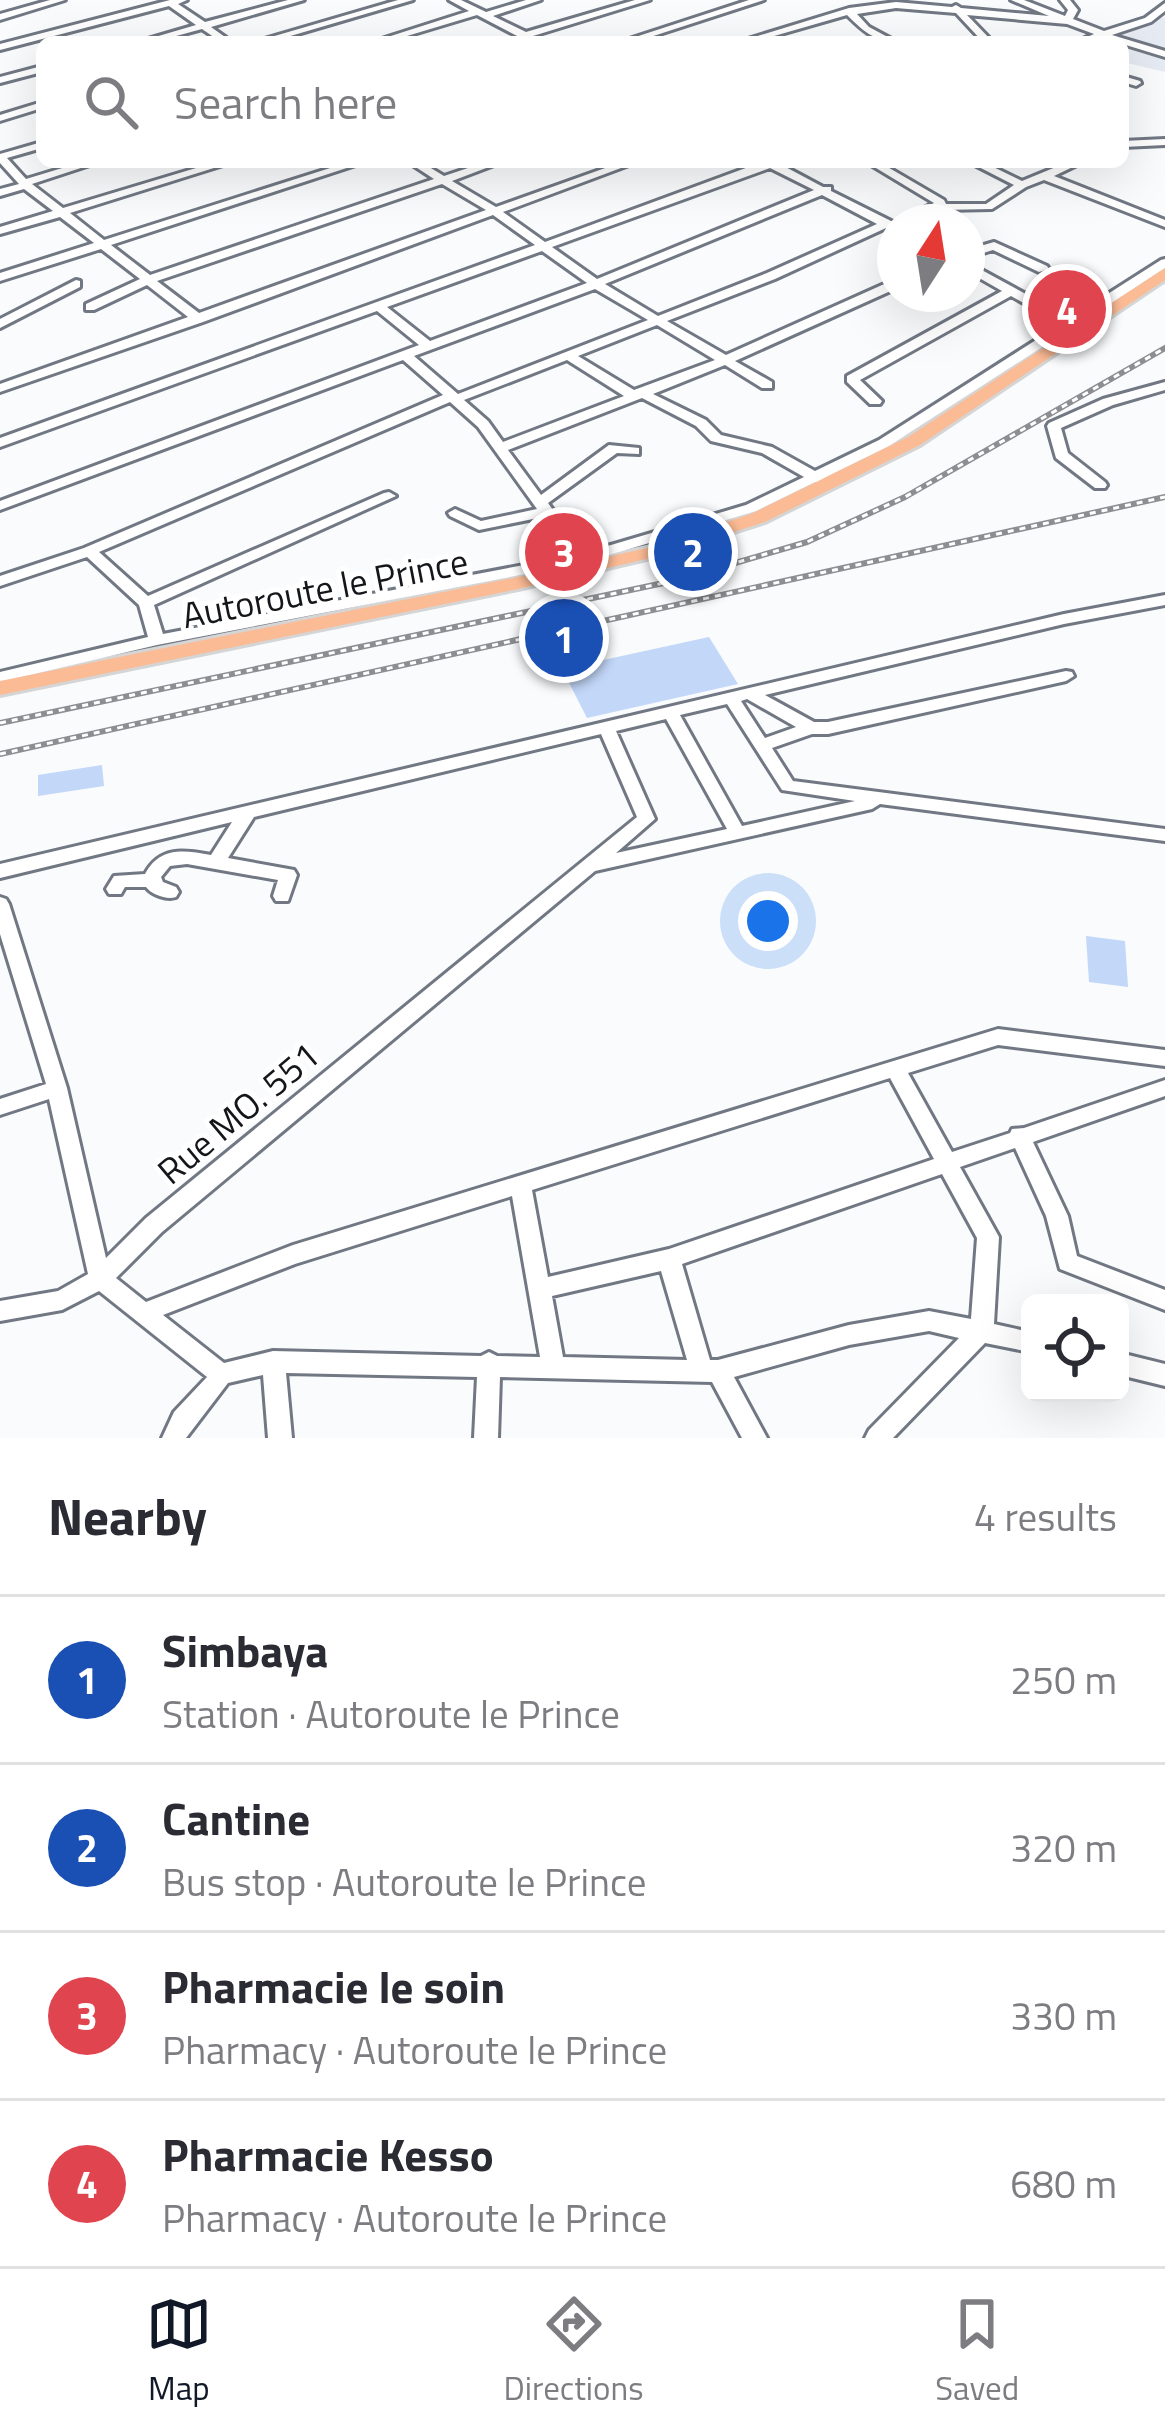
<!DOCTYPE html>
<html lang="en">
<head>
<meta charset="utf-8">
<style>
  body { margin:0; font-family:"Titillium Web",sans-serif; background:#f7f7f7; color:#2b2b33 }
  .controls { position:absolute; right:36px; bottom:36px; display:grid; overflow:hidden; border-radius:18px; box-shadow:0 12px 48px #0002 }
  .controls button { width:108px; height:108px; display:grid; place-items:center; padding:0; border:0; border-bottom:3px solid #e1e1e2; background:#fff; color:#2b2b33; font:60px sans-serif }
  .compass { position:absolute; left:877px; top:204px; width:108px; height:108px; border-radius:50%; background:#fff; box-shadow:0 12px 48px #0002; rotate:12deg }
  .you { position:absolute; left:768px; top:921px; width:42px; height:42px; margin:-30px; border:9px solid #fff; border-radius:50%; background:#1a73e8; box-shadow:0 0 0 18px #1a73e833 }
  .badge { display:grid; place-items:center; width:78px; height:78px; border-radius:50%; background:#111827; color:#fff; font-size:39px; font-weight:700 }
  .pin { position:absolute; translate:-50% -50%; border:6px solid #fff; box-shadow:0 3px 12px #0006 }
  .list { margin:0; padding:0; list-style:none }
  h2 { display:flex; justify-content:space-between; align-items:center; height:156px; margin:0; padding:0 48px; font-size:51px }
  h2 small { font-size:39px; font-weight:400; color:#7c7c81 }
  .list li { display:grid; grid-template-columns:78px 1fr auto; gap:36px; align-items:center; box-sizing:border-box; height:168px; padding:0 48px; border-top:3px solid #e1e1e2 }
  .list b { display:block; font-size:45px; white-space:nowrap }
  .list p { margin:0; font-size:39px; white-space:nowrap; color:#7c7c81 }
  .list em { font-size:39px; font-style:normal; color:#7c7c81 }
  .icon { flex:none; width:66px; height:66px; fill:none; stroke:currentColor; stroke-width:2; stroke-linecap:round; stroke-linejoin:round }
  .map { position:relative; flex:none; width:1165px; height:1438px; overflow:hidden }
  .search { position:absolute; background:#fff; box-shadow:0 12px 48px #0002; left:36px; right:36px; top:36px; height:132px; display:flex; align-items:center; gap:30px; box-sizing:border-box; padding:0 42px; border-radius:18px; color:#7c7c81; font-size:45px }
  .sheet { height:828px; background:#fff }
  nav { display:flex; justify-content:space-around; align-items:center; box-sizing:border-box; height:168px; border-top:3px solid #e1e1e2; background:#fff; font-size:33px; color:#7c7c81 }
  nav a { display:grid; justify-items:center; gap:6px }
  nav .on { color:#111827 }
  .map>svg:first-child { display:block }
  .built { fill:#e6eaf2 }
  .green { fill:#c3d7f9 }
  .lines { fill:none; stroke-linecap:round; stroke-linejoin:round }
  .minor-casing { stroke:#717883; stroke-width:6 }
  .major-casing { stroke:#d5d5d6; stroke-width:6 }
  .minor { fill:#fff; fill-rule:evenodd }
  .major { fill:#fbbb95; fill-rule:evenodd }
  .rail-casing { stroke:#8c8e91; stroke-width:6 }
  .rail { stroke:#fff; stroke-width:3; stroke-dasharray:6; stroke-linecap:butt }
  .labels { text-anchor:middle; stroke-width:10; stroke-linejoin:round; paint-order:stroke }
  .street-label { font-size:36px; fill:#14161a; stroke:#fff }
</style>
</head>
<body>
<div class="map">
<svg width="1165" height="1438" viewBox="0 0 1165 1438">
  <rect width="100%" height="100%" fill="#f9fbfd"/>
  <path class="built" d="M1165 17V72L1123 62V42H1092Z"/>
  <g class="green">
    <path d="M709 637 738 684 587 718 562 669Z"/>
    <path d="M102 765 104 786 38 796V775Z"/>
    <path d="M1086 936 1125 941 1128 987 1089 982Z"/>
  </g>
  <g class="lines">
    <g class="minor-casing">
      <g id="minor">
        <path d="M50 0H65L0 20V14Z"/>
        <path d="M170 0H187L178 4 205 22 288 0H304L211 27 232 42H221L202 29 154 42H138L196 25 169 6 0 50V44Z"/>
        <path d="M398 0H413L270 42H254Z"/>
        <path d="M449 0H461L486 12 526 0H541L493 16 526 32 635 0H650L533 36 538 40 536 42 521 38 477 15 387 42H372L469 11Z"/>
        <path d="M749 0H764L635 42H620Z"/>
        <path d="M1011 0H1024L1065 16 1068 10 1060 0H1070L1078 10 1073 19 1104 31 1145 18 1165 3V11L1151 22 1112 35 1165 51V57L1103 38 1091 42H1076L1094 34 1067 24 967 15 993 42H983L956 13 896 8 857 14 869 27 897 42C875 42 862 30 847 15L753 42H738L849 8 896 2 952 7 956 5 961 8 1049 16Z"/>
        <path d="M42 66V72L0 83V77Z"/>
        <path d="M1123 76 1140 81 1141 83 1136 86 1123 82Z"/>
        <path d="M42 102V108L0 121V115Z"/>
        <path d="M1165 139V145L1123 147V141Z"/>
        <path d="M42 142V148L7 158 26 179 82 162H99L32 184 63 208 216 162H233L70 213 104 240 349 162H365L111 245 150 275 434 179 408 162H421L444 176 486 162H502L452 181 496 207 622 162H637L503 212 545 242 762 162H781L780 164 823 187H831V191L895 223V230L886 228 775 279 667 321 726 355 891 281 895 280V289L735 361 772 382V388H762L725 365 653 394 706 420 721 435 772 447 815 471 879 440 1061 324 1011 296 860 380 882 401 880 404H870L847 382V376L1002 291 967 271V262L1070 318 1161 260 1165 259V268L1079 324 1082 327 1080 330 1070 329 889 446 824 478 823 482H815L756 511 589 561 591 564 589 567 584 569 577 564 157 645 0 682V672L148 637 139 605 87 557 0 586V576L84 548 443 395 403 360 0 510V501L419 345 377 311 0 447V438L535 245 493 215 203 322 0 392V384L188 317 147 285 94 310H86V304L140 279 101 249 0 281V273L94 243 60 217 0 234V227L53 211 24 189 0 196V189L19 184 0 163V154ZM770 168 814 190 597 279 552 247ZM442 184 486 210 199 313 157 281ZM822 195 877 224 767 273 658 316 605 284ZM542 251 587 283 430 341 387 307ZM595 289 648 320 458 394 414 356ZM657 325 715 360 634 390 578 356ZM567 360 624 396 503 442 488 421 464 400ZM642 398 696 426 711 441 762 453 804 477 746 505 584 553 548 503 617 453 639 454V448L609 445 541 495 508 450ZM450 402 478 427 537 509 481 521 455 509 448 513 450 516 479 530 543 517 571 556 163 634 154 605 396 496 389 492 384 493 148 596 99 552Z"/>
        <path d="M866 162H879L944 200 946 204H986L1014 185 969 162H983L1022 181 1068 162H1083L1054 176 1165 220V227L1044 180 1026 187 992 209 941 210 911 222H895L934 203Z"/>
        <path d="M994 242 1047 266 1049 269 1039 272 993 250 967 258V250Z"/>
        <path d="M76 280 80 281V287L0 328V319Z"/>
        <path d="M1165 382V390L1113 405 1061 428 1068 453 1105 482 1107 485 1105 488H1095L1056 458 1047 426 1049 423 1103 399Z"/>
        <path d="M1165 595V605L1064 624 765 695 814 722H828L1066 671 1072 672 1074 676 1066 681 828 734H812L772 748 793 781 1165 829V841L880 804 872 809 595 871 162 1232 116 1278 146 1302 293 1245 998 1029 1165 1050V1066L998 1045 908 1073 952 1152 1010 1133 1012 1129 1024 1128 1165 1080V1096L1033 1142 1068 1216 1077 1256 1165 1290V1310L1060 1269 1046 1216 1015 1148 960 1167 999 1237 994 1324 1030 1332V1352L985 1343 893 1438H865L869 1430 959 1338 929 1331 849 1345 734 1377 767 1438H742L712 1382 500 1377 498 1438H474L477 1377 286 1373 292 1438H268L263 1375 228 1383 186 1438H162L174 1412 207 1377 99 1291 62 1310 0 1321V1301L58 1291 88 1274 49 1099 0 1115V1099L46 1084 0 934V897L6 899 9 904 67 1088 106 1258 146 1218 637 817 601 734 254 817 228 858 294 870 297 875 288 901H276L273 896 278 880 187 864 170 866 161 877 163 882 176 887 179 892 176 897C167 900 152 895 146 887H125L121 894H109L106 889 114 876 145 874C160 846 184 850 211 855L232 822 0 878V864L1064 614ZM747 699 796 727 765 738 741 701ZM727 704 782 790 855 801 742 826 680 715ZM666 719 727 829 616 853 655 819 616 731ZM890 1078 934 1159 669 1249 548 1277 532 1190ZM942 1174 977 1238 971 1319 929 1311 849 1325 718 1360H710L682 1264ZM512 1196 540 1357 497 1356 489 1352 481 1356 273 1351 224 1363 163 1315 295 1264ZM661 1271 687 1360 563 1357 552 1296Z"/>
        <path d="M1120 1353 1165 1364V1386L1120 1375Z"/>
      </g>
    </g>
    <g class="major-casing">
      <path id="major" d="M1165 268V280L920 445 765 522 659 556 518 589 0 695V681L518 577 647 548 751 514 908 437Z"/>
    </g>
    <use href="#minor" class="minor"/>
    <use href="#major" class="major"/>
    <g class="rail-casing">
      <g id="rail">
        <path d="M0 723 673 581 807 542 905 497 1165 348"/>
        <path d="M0 754 1165 497"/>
      </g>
    </g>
    <use href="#rail" class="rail"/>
  </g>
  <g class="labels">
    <g class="street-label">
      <text transform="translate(325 588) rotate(-11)" y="13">Autoroute le Prince</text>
      <text transform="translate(238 1113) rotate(-40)" y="13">Rue MO. 551</text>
    </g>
  </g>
</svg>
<div class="controls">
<button><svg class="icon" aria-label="locate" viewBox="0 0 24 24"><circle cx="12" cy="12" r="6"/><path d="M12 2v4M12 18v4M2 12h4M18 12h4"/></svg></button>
</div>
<svg class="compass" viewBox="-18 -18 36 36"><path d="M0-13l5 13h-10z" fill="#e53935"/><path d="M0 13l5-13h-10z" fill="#7c7c81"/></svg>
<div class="you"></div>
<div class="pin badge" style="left:564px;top:638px;background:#1a4fb4">1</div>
<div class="pin badge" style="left:693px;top:552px;background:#1a4fb4">2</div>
<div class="pin badge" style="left:564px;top:552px;background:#e0444e">3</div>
<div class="pin badge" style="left:1067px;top:309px;background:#e0444e">4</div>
<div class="search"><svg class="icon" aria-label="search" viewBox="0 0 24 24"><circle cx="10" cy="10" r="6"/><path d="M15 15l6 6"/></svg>Search here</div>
</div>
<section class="sheet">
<h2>Nearby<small>4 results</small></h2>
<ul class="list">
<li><span class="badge" style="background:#1a4fb4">1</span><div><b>Simbaya</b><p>Station · Autoroute le Prince</p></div><em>250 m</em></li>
<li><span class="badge" style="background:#1a4fb4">2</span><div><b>Cantine</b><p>Bus stop · Autoroute le Prince</p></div><em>320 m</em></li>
<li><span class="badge" style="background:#e0444e">3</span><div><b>Pharmacie le soin</b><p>Pharmacy · Autoroute le Prince</p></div><em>330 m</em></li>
<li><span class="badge" style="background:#e0444e">4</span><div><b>Pharmacie Kesso</b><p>Pharmacy · Autoroute le Prince</p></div><em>680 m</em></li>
</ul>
</section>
<nav>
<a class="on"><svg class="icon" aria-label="map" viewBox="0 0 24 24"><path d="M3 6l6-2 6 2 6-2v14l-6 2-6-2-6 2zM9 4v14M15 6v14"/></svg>Map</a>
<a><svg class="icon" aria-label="directions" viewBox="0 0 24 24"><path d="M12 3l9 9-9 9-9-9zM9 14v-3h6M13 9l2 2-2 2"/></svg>Directions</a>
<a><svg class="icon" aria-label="saved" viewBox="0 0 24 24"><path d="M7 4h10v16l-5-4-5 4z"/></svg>Saved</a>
</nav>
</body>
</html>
